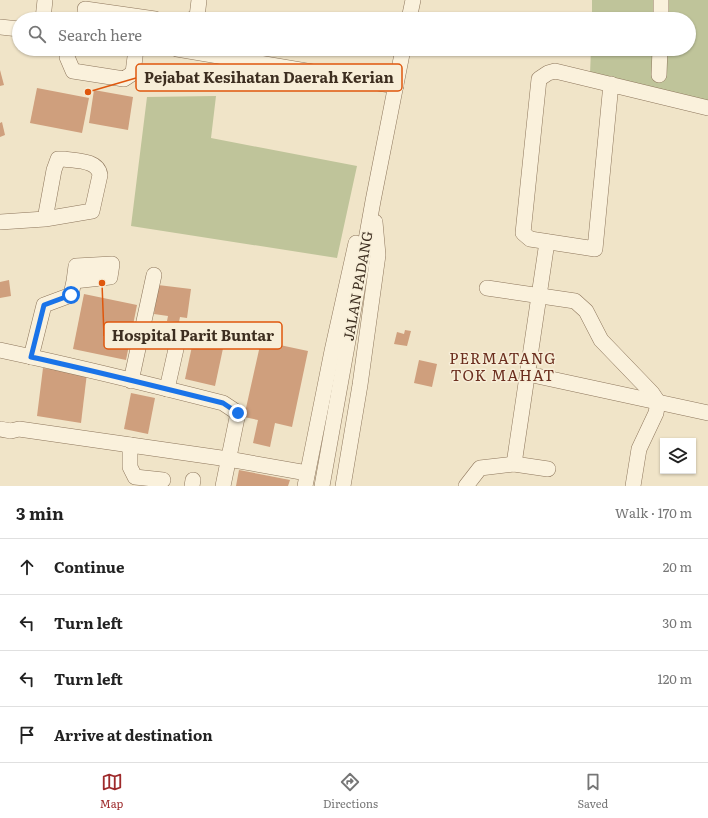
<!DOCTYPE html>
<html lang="en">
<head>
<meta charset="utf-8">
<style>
  body { margin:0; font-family:Literata,serif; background:#f6f6f6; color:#222 }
  .controls { position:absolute; right:12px; bottom:12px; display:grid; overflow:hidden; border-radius:0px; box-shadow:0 1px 3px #0004 }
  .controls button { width:36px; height:36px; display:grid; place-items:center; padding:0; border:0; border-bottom:1px solid #e0e0e0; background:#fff; color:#222; font:20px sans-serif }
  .stop { position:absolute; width:12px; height:12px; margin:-9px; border:3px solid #1a73e8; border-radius:50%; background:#fff }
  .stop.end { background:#1a73e8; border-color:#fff; box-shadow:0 1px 4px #0008 }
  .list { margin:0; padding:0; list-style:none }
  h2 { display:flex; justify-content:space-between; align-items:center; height:52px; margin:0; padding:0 16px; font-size:17px }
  h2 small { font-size:13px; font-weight:400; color:#767676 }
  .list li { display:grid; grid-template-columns:26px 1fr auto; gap:12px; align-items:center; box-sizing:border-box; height:56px; padding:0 16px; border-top:1px solid #e0e0e0 }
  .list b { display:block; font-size:15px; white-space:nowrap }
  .list em { font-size:13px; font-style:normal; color:#767676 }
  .icon { flex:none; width:22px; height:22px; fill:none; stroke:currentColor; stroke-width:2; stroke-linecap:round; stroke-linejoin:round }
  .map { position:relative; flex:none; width:708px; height:486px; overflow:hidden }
  .search { position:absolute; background:#fff; box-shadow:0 1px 3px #0004; left:12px; right:12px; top:12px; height:44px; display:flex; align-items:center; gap:10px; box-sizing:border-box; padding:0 14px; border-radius:22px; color:#767676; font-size:15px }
  .sheet { height:276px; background:#fff }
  nav { display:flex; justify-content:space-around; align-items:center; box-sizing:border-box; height:56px; border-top:1px solid #e0e0e0; background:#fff; font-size:11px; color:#767676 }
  nav a { display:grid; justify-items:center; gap:2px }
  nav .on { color:#9e2a2b }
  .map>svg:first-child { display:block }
  .cemetery { fill:#bfc49a }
  .building { fill:#cf9f7d }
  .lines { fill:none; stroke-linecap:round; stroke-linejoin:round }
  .minor-casing { stroke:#8d765c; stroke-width:16 }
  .minor { stroke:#faf1dc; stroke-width:15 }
  .route { stroke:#1a73e8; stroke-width:5 }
  .labels { text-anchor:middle; stroke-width:3; stroke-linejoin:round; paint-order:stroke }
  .street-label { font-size:14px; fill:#3d2e20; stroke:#f7eed8 }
  .neighbourhood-label { font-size:15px; letter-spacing:1px; fill:#6b2e1e; stroke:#f7eed8 }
  .leader { fill:none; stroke:#df570d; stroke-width:1.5 }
  .callout-dot { fill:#df570d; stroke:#f7eed8; stroke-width:1.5 }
  .callout { fill:#f7eed8; stroke:#df570d; stroke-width:1.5 }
  .callout-label { font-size:15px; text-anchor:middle; font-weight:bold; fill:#3d2e20 }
</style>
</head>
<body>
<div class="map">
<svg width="708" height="486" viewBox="0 0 708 486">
  <rect width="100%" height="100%" fill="#f0e4c8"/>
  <g class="cemetery">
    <path d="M592 0H708V104L590 74 591 49H689V19H592Z"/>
    <path d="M216 96 211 138 357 166 337 258 131 226 147 97Z"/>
  </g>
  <g class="building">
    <path d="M0 70 4 85 0 86Z"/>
    <path d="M37 88 89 98 82 133 30 123Z"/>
    <path d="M94 90 133 97 128 130 89 123Z"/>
    <path d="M2 122 5 135 0 137V123Z"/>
    <path d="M9 280 11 296 0 298V282Z"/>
    <path d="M158 285 191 289 187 318 180 317 179 322 167 321 168 316 154 314Z"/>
    <path d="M84 294 137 305 126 360 73 349Z"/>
    <path d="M405 330 411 331 407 346 394 344 397 332 404 334Z"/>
    <path d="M195 332 225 339 215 386 185 379Z"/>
    <path d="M261 341 308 351 292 427 275 423 270 447 253 443 258 420 244 417Z"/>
    <path d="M419 360 437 364 432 387 414 383Z"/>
    <path d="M43 368 87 373 81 423 37 416Z"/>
    <path d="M131 393 155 398 148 434 124 429Z"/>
    <path d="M239 470 290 480 288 486H236Z"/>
  </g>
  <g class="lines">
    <g class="minor-casing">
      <g id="minor">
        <path d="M85 9 155 19"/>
        <path d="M43 19 45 0"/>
        <path d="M192 19 197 17 199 0"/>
        <path d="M409 19 413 0"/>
        <path d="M661 19V0"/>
        <path d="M0 27 19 29"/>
        <path d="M68 49 67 57 73 71 124 79 133 73 136 49"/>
        <path d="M177 49 396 86"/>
        <path d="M659 75 660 49"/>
        <path d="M611 84 595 249 530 239 523 233 539 79 548 73 555 71 708 108"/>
        <path d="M0 222 45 219 92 211 100 175C98 160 76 161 64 159H58L54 170 45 219"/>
        <path d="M487 288 575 301 586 311 601 340 652 393 658 402 656 413 639 449 633 486"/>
        <path d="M0 350C75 366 149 384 223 403L238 413 223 486"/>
        <path d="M31 357 44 305 71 295 74 281 110 277 112 264 76 266 74 281"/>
        <path d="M528 374 708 413"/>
        <path d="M131 381 154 275"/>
        <path d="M167 389 178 340"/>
        <path d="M0 429 11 431 19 429 228 459 307 473"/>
        <path d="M130 445V467L135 477 163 480"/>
        <path d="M514 464 547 242"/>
        <path d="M192 486 193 480"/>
        <path d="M305 486 332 351 356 243"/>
        <path d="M322 486 373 201 403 49"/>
        <path d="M343 486 360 385 378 255 375 222"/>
        <path d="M466 486 480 468 514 464 548 469"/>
      </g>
    </g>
    <use href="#minor" class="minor"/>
  </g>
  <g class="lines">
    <path class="route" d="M71 295 44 305 31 357C95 371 159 387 223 403L238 413"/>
  </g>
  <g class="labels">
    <g class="street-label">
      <text transform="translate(358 286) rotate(-80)" y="5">JALAN PADANG</text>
    </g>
    <g class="neighbourhood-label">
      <text x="503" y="364">PERMATANG<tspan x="503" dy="17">TOK MAHAT</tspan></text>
    </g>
  </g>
  <path class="leader" d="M88 92L136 78M102 283L104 336"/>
  <g class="callout-dot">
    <circle cx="88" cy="92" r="4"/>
    <circle cx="102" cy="283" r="4"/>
  </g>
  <g class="callout">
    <rect x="136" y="64" width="266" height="27" rx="4"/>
    <rect x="104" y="322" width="178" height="27" rx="4"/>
  </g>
  <g class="callout-label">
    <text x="269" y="83">Pejabat Kesihatan Daerah Kerian</text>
    <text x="193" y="341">Hospital Parit Buntar</text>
  </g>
</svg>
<div class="controls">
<button><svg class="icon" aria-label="layers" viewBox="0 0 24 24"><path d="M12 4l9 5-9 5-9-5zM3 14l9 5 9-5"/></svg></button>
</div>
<div class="stop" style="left:71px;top:295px"></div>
<div class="stop end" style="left:238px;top:413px"></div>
<div class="search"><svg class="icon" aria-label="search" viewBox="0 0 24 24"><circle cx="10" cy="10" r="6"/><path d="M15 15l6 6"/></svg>Search here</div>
</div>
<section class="sheet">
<h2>3 min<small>Walk · 170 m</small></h2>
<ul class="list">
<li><svg class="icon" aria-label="ahead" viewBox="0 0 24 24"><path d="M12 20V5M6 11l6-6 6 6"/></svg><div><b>Continue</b></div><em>20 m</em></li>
<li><svg class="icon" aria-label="left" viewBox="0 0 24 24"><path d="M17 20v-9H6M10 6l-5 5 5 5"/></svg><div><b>Turn left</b></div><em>30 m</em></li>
<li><svg class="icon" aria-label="left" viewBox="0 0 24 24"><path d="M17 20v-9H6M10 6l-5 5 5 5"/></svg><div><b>Turn left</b></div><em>120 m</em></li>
<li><svg class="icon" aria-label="arrive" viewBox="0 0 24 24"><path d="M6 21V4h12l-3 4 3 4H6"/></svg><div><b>Arrive at destination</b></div></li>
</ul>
</section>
<nav>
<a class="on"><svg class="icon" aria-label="map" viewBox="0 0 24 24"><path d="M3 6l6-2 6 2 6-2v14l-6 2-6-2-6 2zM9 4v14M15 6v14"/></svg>Map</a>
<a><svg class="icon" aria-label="directions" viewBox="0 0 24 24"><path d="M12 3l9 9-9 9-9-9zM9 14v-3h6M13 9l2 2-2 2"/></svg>Directions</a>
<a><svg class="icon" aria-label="saved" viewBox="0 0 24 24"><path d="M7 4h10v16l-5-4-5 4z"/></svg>Saved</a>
</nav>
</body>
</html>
